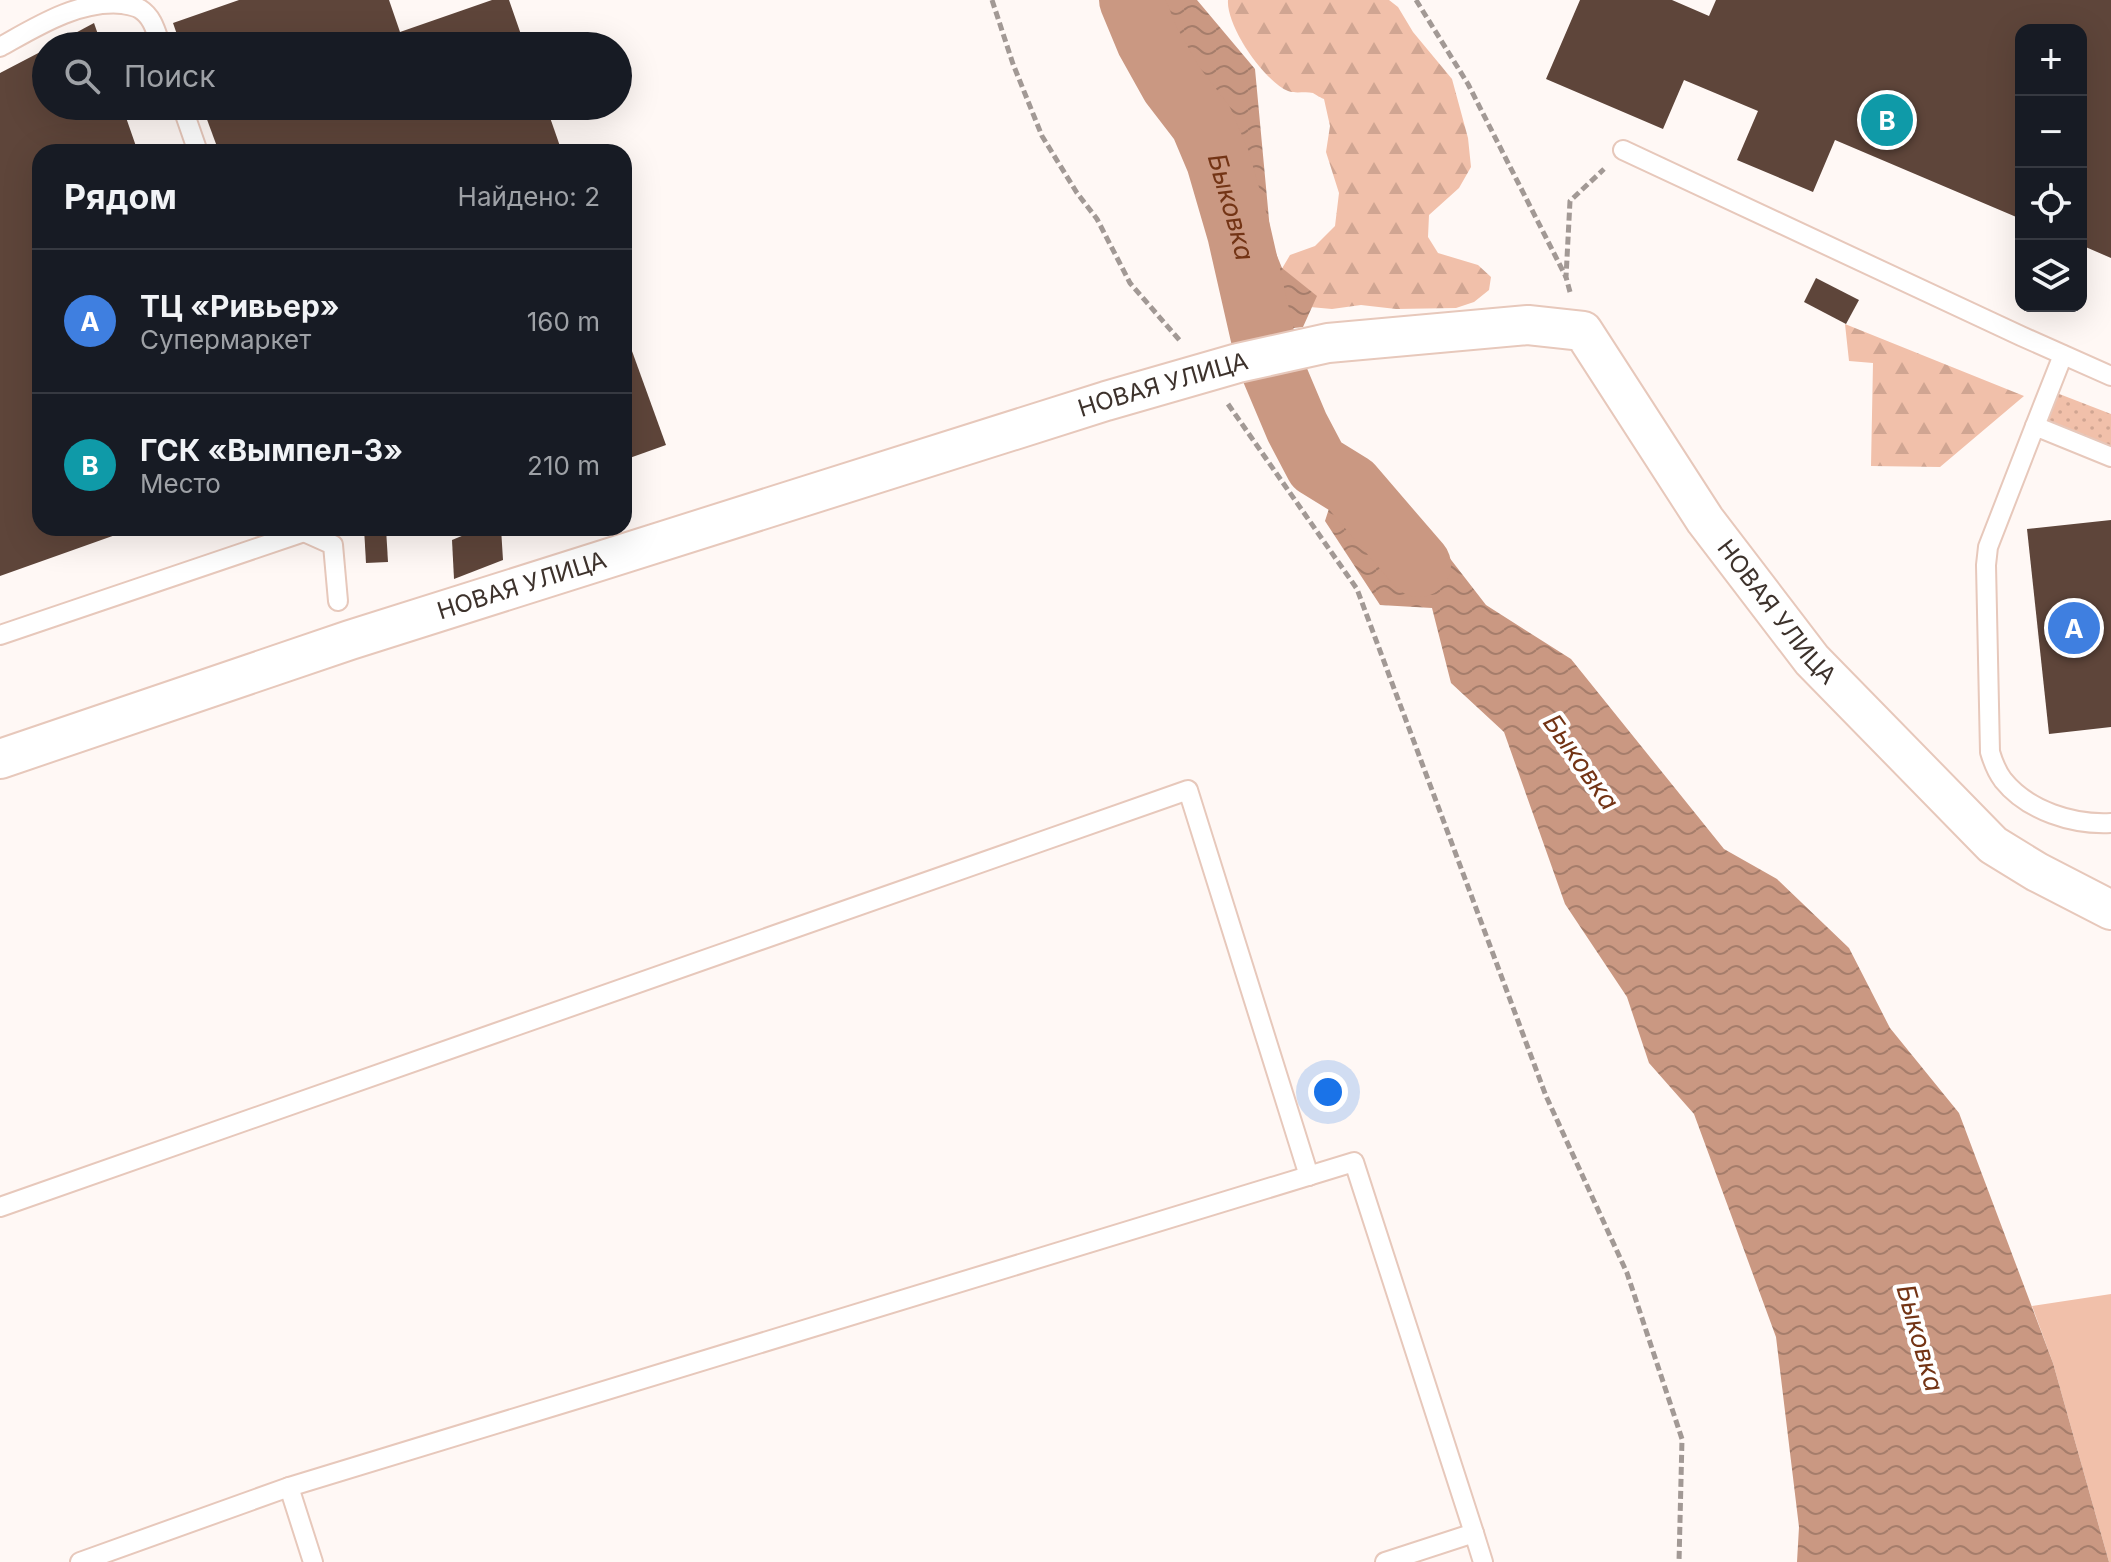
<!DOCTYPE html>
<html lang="ru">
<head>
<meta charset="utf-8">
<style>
  body { margin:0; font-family:Inter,sans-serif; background:#242831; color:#f1f3f6 }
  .controls { position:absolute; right:24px; top:24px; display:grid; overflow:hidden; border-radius:16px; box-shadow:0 8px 32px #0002 }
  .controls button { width:72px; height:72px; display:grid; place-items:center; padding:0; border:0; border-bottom:2px solid #363941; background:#171b24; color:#f1f3f6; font:40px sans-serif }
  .you { position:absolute; left:1328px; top:1092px; width:28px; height:28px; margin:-20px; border:6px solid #fff; border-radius:50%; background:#1a73e8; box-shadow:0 0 0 12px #1a73e833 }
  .badge { display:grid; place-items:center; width:52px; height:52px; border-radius:50%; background:#3e7b92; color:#fff; font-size:26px; font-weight:700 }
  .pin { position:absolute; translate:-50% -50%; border:4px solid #fff; box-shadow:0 2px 8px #0006 }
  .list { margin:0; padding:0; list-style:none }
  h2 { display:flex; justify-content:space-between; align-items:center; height:104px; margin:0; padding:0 32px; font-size:34px }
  h2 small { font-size:26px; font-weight:400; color:#9ea1a6 }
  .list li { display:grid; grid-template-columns:52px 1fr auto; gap:24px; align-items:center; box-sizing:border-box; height:144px; padding:0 32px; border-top:2px solid #363941 }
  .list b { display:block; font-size:30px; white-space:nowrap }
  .list p { margin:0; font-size:26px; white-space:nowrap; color:#9ea1a6 }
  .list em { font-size:26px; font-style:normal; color:#9ea1a6 }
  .icon { flex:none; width:44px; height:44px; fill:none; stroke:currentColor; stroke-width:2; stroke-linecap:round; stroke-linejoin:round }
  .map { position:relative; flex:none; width:2111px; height:1562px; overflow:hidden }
  .search { position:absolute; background:#171b24; box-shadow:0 8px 32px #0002; left:32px; top:32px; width:600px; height:88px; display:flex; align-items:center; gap:20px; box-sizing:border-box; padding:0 28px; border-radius:44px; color:#9ea1a6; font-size:30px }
  .panel { position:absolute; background:#171b24; box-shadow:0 8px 32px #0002; left:32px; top:144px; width:600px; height:392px; border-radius:24px }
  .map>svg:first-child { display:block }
  .grass { fill:url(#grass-dots) }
  .forest { fill:url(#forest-firs) }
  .park { fill:#f1c0aa }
  .water { fill:url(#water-waves) }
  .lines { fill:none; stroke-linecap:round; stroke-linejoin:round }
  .river { stroke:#ca9882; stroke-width:64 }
  .building { fill:#5e453a }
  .service-casing { stroke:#e7c8bb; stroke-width:22 }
  .minor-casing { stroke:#e7c8bb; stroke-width:42 }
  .path { stroke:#a29995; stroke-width:5; stroke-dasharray:8 4; stroke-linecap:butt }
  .service { stroke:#fff; stroke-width:18 }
  .minor { stroke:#fff; stroke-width:38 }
  .labels { text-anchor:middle; stroke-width:8; stroke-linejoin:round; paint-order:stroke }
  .street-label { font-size:24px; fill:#3d322c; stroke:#fff }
  .water-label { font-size:26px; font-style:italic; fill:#733415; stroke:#fff }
</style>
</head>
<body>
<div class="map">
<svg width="2111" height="1562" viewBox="0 0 2111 1562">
  <defs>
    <pattern id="grass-dots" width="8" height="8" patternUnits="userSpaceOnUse" patternTransform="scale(2)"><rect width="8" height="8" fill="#f1c0aa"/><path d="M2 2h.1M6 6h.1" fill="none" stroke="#d0a592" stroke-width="1.8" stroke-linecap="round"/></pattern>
    <pattern id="forest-firs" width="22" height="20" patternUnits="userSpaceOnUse" patternTransform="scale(2)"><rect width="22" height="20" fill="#f1c0aa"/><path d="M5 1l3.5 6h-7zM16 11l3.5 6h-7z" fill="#d0a592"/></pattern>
    <pattern id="water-waves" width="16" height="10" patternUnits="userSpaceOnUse" patternTransform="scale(2)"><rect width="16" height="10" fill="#ca9882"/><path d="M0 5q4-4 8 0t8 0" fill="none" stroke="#a57d6b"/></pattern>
  </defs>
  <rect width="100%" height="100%" fill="#fff8f5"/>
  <path class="grass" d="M2049 390 2111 414V457L2035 426Z"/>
  <g class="forest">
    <path d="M1228 0H1389L1398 7 1413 32 1452 79 1468 138 1471 167 1459 188 1429 215 1428 237 1438 253 1478 265 1491 277 1489 290 1474 302 1456 308 1396 309 1361 305 1332 309 1299 306 1280 272 1290 255 1315 246 1335 226 1339 193 1326 152 1330 126 1324 99C1323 99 1314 94 1313 93 1305 91 1296 94 1288 91 1264 81 1226 26 1228 0Z"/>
    <path d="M1845 324 2024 396 1940 467 1871 466 1873 363 1849 361Z"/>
  </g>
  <path class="park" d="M2111 1294V1562H2109L2053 1363 2032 1306Z"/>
  <g class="water">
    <path d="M1152 0H1197L1255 69 1271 241 1282 268 1317 296 1303 327 1276 330 1264 316 1238 149 1188 49Z"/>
    <path d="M1334 493 1384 501 1445 552 1486 605 1571 659 1724 849 1777 879 1849 948 1890 1028 1959 1113 2053 1363 2109 1562H1797L1799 1527 1776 1337 1694 1114 1649 1063 1627 997 1565 904 1504 732 1451 683 1432 608 1380 605 1325 521Z"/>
  </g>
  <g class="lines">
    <path class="river" id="s1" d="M1131 0 1148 41 1172 84 1202 123 1218 161 1239 233 1267 356 1297 427 1317 465 1351 486 1419 565"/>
  </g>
  <g class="building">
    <path d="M239 0H389L400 32 492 0H509L525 46H181L173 23Z"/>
    <path d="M1580 0H1672L1709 16 1716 0H2111V258L2081 245V30H2021V219L1835 140 1813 192 1737 160 1758 111 1684 80 1663 129 1546 79Z"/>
    <path d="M94 23 102 46H51Z"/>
    <path d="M46 49V106H122L138 152H40V528H135L0 576V73Z"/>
    <path d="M202 106H546L562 152H219Z"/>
    <path d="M1816 278 1859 300 1846 324 1804 302Z"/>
    <path d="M624 329 666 445 624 460Z"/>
    <path d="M2111 520V727L2049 734 2027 529Z"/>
    <path d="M364 528H386L388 562 366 563Z"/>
    <path d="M481 528H501L503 560 454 579 452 540Z"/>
  </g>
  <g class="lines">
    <g class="service-casing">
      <g id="service">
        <path d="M0 47C36 27 78 0 122 4 127 5 135 6 140 9 153 17 156 32 161 46"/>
        <path d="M182 106 198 152"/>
        <path d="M1623 150 2021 336 2111 376"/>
        <path d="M2035 426 2063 355"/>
        <path d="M2111 457 2035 426 1988 547 1986 565 1990 752C1993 762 1997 772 2003 780 2028 811 2073 825 2111 823"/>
        <path d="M304 532 333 545 338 601"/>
        <path d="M0 635 304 532 306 528"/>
        <path d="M0 1207 1188 790 1309 1176"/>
        <path d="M289 1487 1354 1162 1474 1533"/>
        <path d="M80 1562 289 1487 313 1562"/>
        <path d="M1385 1562 1474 1533 1483 1562"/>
      </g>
    </g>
    <g class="minor-casing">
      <g id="minor">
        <path id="s2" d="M0 759 350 640 1106 401 1238 363 1328 343 1528 325 1583 331 1705 520 1812 660 1993 845 2037 872 2111 910"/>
      </g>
    </g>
    <g class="path">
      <path d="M992 0 1013 64 1042 136 1077 193 1097 219 1130 283 1181 342"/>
      <path d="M1416 0 1468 84 1566 277"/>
      <path d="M1570 292 1566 277 1570 201 1604 169"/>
      <path d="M1228 404 1357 589 1546 1096 1627 1273 1682 1439 1679 1562"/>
    </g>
    <use href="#service" class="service"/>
    <use href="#minor" class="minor"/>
  </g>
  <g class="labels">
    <g class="street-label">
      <text dy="8" stroke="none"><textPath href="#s2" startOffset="1222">НОВАЯ УЛИЦА</textPath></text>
      <text dy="8" stroke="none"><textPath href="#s2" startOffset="550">НОВАЯ УЛИЦА</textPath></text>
      <text dy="8" stroke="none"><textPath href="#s2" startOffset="1990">НОВАЯ УЛИЦА</textPath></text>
    </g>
    <g class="water-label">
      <text dy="9" stroke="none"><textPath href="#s1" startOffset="232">Быковка</textPath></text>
      <text transform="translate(1581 762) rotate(55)" y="9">Быковка</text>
      <text transform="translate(1920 1338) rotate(74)" y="9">Быковка</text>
    </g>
  </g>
</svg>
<div class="controls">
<button>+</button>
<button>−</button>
<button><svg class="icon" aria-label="locate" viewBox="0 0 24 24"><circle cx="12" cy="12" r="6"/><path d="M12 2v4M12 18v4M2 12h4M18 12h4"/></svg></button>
<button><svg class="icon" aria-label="layers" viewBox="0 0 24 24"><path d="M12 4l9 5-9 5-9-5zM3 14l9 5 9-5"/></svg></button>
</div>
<div class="you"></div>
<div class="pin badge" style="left:2074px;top:628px;background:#3f7fe0">A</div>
<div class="pin badge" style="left:1887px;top:120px;background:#0f9aa8">B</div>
<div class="search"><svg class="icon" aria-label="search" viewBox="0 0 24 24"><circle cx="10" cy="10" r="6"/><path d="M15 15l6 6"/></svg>Поиск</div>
<section class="panel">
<h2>Рядом<small>Найдено: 2</small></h2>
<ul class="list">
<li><span class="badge" style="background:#3f7fe0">A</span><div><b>ТЦ «Ривьер»</b><p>Супермаркет</p></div><em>160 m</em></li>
<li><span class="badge" style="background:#0f9aa8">B</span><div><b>ГСК «Вымпел-3»</b><p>Место</p></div><em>210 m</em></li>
</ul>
</section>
</div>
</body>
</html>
